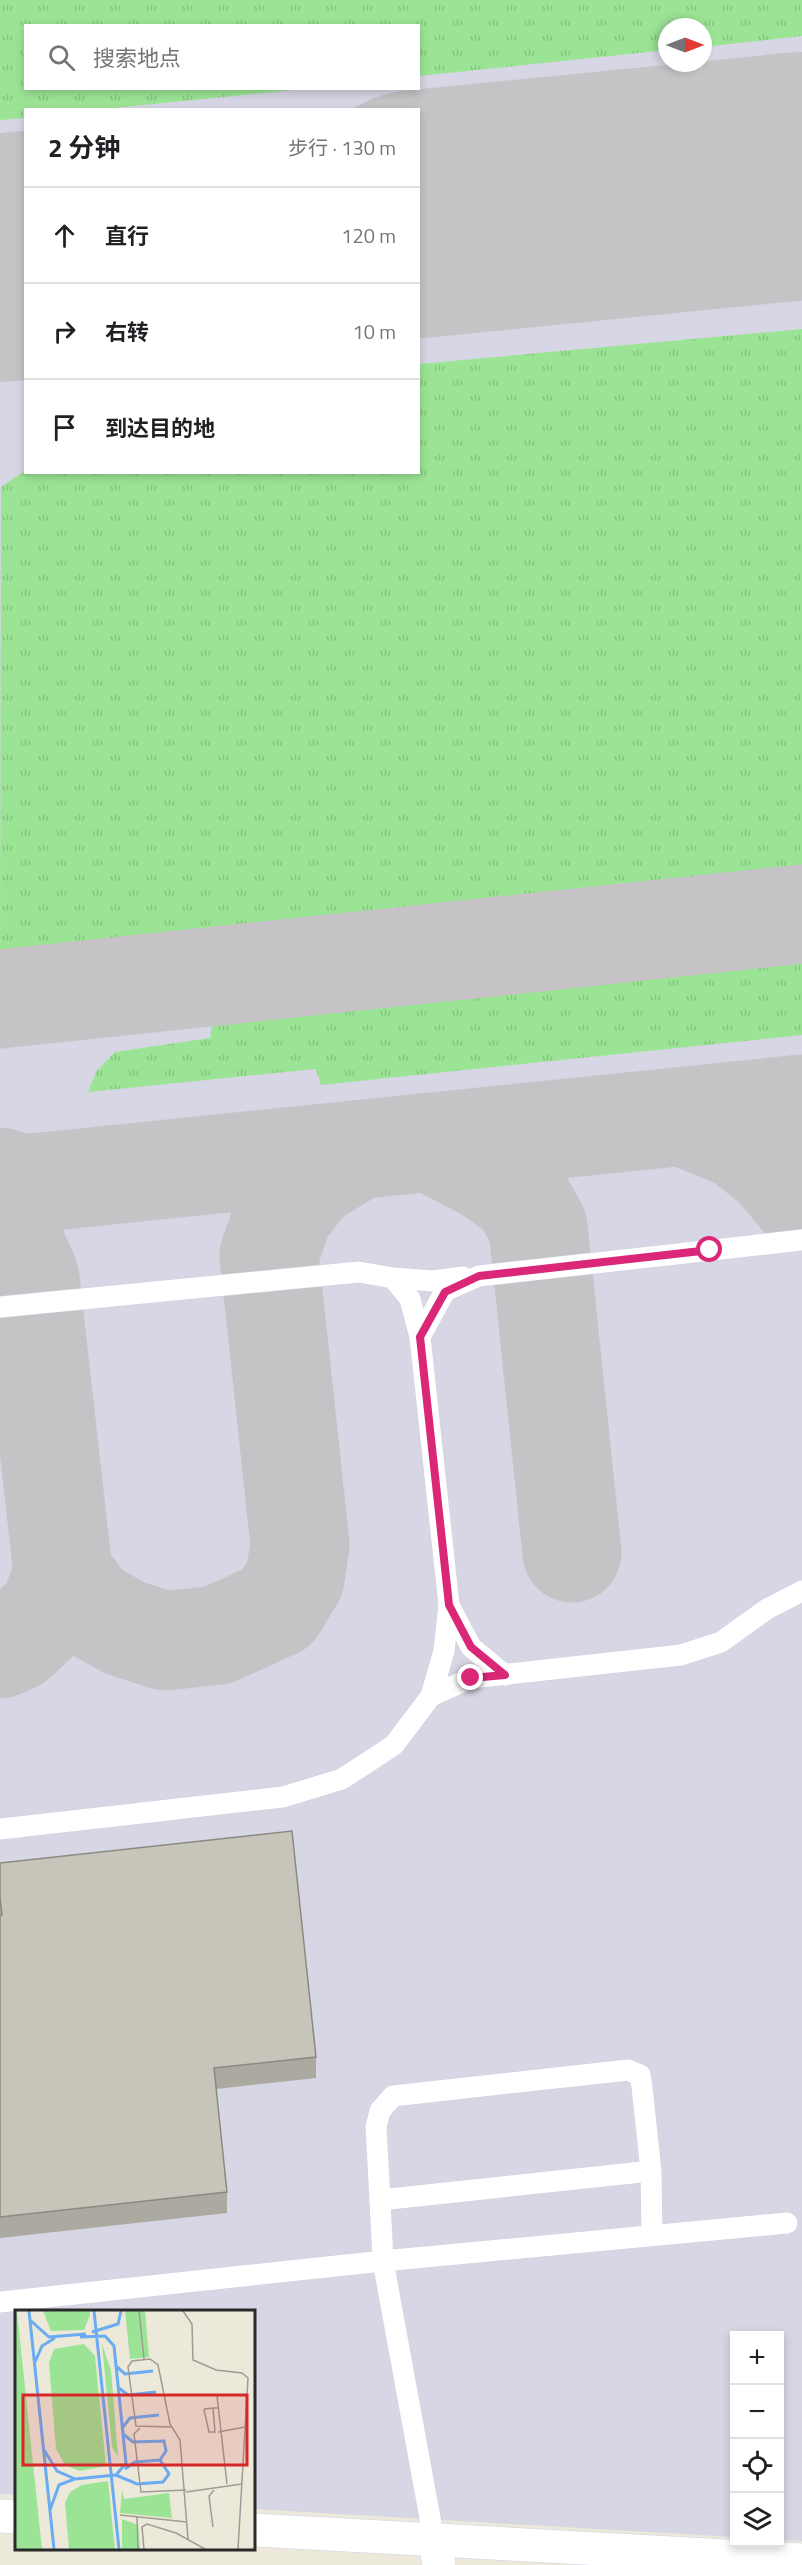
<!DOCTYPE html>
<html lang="zh">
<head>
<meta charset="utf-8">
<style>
  body { margin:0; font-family:"Titillium Web","Noto Sans SC",sans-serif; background:#f6f6f6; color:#202124 }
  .controls { position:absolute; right:18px; bottom:18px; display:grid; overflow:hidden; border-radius:0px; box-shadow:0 3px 9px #0003 }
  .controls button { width:54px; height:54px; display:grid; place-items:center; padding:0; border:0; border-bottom:2px solid #e0e0e0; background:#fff; color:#202124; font:30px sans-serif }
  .compass { position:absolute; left:658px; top:18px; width:54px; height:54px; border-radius:50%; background:#fff; box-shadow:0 3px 9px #0003; rotate:90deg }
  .stop { position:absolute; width:18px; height:18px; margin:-14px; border:4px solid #db2777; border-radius:50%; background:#fff }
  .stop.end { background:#db2777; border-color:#fff; box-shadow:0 2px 6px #0008 }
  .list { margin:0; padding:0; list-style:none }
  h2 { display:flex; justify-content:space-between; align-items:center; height:78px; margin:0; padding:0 24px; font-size:26px }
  h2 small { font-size:20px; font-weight:400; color:#757577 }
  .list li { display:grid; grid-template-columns:39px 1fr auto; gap:18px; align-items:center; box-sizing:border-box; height:96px; padding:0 24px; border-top:2px solid #e0e0e0 }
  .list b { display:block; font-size:22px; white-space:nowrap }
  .list em { font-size:20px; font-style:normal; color:#757577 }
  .icon { flex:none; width:33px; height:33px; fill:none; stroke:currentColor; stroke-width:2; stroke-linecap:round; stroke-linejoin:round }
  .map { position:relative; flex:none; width:802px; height:2565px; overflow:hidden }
  .search { position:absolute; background:#fff; box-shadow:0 3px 9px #0003; left:24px; top:24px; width:396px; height:66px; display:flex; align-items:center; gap:15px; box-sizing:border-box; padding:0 21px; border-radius:0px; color:#757577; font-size:22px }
  .panel { position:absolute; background:#fff; box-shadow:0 3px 9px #0003; left:24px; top:108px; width:396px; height:366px; border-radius:0px }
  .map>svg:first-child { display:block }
  .airport { fill:#d7d6e4; fill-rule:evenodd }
  .grass { fill:url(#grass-tufts) }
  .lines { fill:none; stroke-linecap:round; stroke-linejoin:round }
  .taxiway { stroke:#c6c3c7; stroke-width:99 }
  .runway { stroke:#c6c3c7; stroke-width:248 }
  .service-casing { stroke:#d1d0e3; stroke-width:22 }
  .tertiary-casing { stroke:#d1d0e3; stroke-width:34 }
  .secondary-casing { stroke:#d1d0e3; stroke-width:34 }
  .service { stroke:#fff; stroke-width:21 }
  .tertiary { stroke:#fff; stroke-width:33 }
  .secondary { stroke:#fff; stroke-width:33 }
  .wall { fill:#aba9a0 }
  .building { fill:#c7c5ba; stroke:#8b8a82; stroke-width:1.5 }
  .route { stroke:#db2777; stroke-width:8 }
  .inset-river { fill:none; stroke:#6aabf1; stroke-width:3 }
  .inset-road { fill:none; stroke:#9e9c93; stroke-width:1.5 }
  .view { fill:#d62828; fill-opacity:0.15; stroke:#d62828; stroke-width:3 }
  .inset-edge { fill:none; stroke:#292929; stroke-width:3 }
</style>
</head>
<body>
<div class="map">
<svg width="802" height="2565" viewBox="0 0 802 2565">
  <defs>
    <pattern id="grass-tufts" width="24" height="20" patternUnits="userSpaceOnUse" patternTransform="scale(1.5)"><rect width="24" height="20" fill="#9ce495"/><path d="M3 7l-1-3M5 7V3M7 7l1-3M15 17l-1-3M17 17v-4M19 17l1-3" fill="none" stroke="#86c480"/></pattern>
  </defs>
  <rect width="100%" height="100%" fill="#ece9da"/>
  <path class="airport" d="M0 0H802V2541L780 2540V2336H734V2537L254 2509V2312H16V2495L0 2494ZM26 26H418V88H26ZM667 27H703V63H667ZM26 110H418V472H26Z"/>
  <g class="grass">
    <path d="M0 0H802V36L703 47V27H667V50L419 76 418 26H26V88L303 89 103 109 26 110 25 118 0 120Z"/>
    <path d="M802 329V869L0 952 1 487 25 471 418 472 419 364Z"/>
    <path d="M802 961V1035L321 1085 316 1069 88 1092 96 1072 115 1052 210 1038 212 1022Z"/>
  </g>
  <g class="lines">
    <g class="taxiway">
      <path d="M0 317 26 298"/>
      <path d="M0 999 802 914"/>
      <path d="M684 1117 740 1140 774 1167 800 1198"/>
      <path d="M432 1143 489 1173 521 1196 538 1227 572 1553"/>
      <path d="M0 1177 23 1184 802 1104"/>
      <path d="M0 1216 7 1225 30 1278 63 1573 49 1611 16 1642 0 1649"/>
      <path d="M63 1573 89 1608 125 1628 165 1641 218 1635 277 1608 295 1578 300 1544 269 1255 284 1212 310 1179 357 1150"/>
    </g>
    <g class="runway">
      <path d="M418 214 802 176"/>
      <path d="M0 258 26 255"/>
    </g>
    <g class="service-casing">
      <g id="service">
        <path d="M393 1278 433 1281 463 1277"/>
        <path d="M0 1307 359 1272 393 1278 410 1299 420 1337"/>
        <path d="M449 1605 471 1647 505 1675"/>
        <path d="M431 1696 471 1678 681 1655 721 1642 767 1609 802 1591"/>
        <path d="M0 1829 283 1797 342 1779 394 1745 431 1696 444 1651 449 1605 420 1337 445 1291 479 1276 802 1240"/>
        <path d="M651 2171 380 2200 376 2127 380 2111 393 2096 628 2070 640 2075 642 2087 651 2171 652 2235"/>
        <path d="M380 2200 383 2261 434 2540"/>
        <path d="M0 2302 383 2261 787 2223"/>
      </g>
    </g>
    <g class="tertiary-casing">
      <g id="tertiary">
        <path d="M0 2516 16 2517"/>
        <path d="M254 2530 802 2560"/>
      </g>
    </g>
    <g class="secondary-casing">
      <path id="secondary" d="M434 2540 439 2565"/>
    </g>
    <use href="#service" class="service"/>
    <use href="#tertiary" class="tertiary"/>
    <use href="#secondary" class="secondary"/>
  </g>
  <path class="wall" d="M0 1863 316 2057V2078L216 2089 227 2192V2213L0 2238Z"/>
  <path class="building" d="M292 1831 316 2057 214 2068 227 2192 0 2217V1915H2L0 1898V1863Z"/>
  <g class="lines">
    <path class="route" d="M471 1678 505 1675 471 1647 449 1605 420 1337 445 1292 479 1276 710 1250"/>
  </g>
  <g transform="translate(15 2310)">
    <rect width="240" height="240" fill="#ece9da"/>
    <path d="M0 1H2L27 239H0ZM28 1H75V5L69 20 36 21ZM110 1H130L134 47 115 49ZM69 34 80 46 91 156 65 161 50 155 41 139 34 53 39 39ZM87 34 96 60 103 147 97 137ZM93 171 100 239H54L50 193 55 182 67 175ZM107 180 109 189 154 183 157 208 105 203ZM107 209 123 215 125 239H107Z" fill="#9ce495"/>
    <path class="inset-river" d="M14 1 39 239M79 1 104 239M15 10 34 27 71 24M77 22 103 14 106 1M65 27 90 26 99 36 111 153 101 165M20 52 27 36 40 28M102 57 110 64 138 61M104 78 113 85 141 82M108 117 115 108 144 105M108 124 118 132 149 131 151 141 145 150M29 140 42 161 60 169 44 175 35 200M60 169 101 165 122 174 148 172 154 164 145 150 120 152 110 159"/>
    <path class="inset-road" d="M124 1 129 49M168 1 177 14 178 50 201 60 227 63 233 68 223 239M202 86 212 174M198 98 200 122H194L189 100 190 99 198 98H203M156 117 121 116 113 57 117 51 135 49 143 55 155 114 165 130 173 229M125 118 119 124 126 182 171 180M203 122 230 117M171 182 227 174M105 205 172 212M122 207 123 239M198 217 194 186 199 180M129 239 127 217 132 214 161 223 190 239"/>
    <path class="view" d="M8 85H232V155H8Z"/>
    <rect width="240" height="240" class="inset-edge"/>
  </g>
</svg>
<div class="controls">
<button>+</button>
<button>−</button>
<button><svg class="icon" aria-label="locate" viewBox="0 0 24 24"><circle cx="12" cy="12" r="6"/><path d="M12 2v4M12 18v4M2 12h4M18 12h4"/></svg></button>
<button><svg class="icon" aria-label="layers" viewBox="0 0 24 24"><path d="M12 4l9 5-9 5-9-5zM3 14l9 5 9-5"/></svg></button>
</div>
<svg class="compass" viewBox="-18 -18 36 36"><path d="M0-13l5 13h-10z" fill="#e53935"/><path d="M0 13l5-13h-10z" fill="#757577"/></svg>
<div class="stop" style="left:710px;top:1250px"></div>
<div class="stop end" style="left:471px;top:1678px"></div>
<div class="search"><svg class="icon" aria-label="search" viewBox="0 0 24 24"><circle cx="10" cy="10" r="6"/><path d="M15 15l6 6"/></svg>搜索地点</div>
<section class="panel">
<h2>2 分钟<small>步行 · 130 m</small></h2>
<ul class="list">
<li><svg class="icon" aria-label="ahead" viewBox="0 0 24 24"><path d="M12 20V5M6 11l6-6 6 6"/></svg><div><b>直行</b></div><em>120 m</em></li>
<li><svg class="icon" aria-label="right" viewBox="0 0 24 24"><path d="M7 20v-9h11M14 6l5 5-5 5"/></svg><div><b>右转</b></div><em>10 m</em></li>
<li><svg class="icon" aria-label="arrive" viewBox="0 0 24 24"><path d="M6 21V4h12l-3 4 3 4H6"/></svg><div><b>到达目的地</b></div></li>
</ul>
</section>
</div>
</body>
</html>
